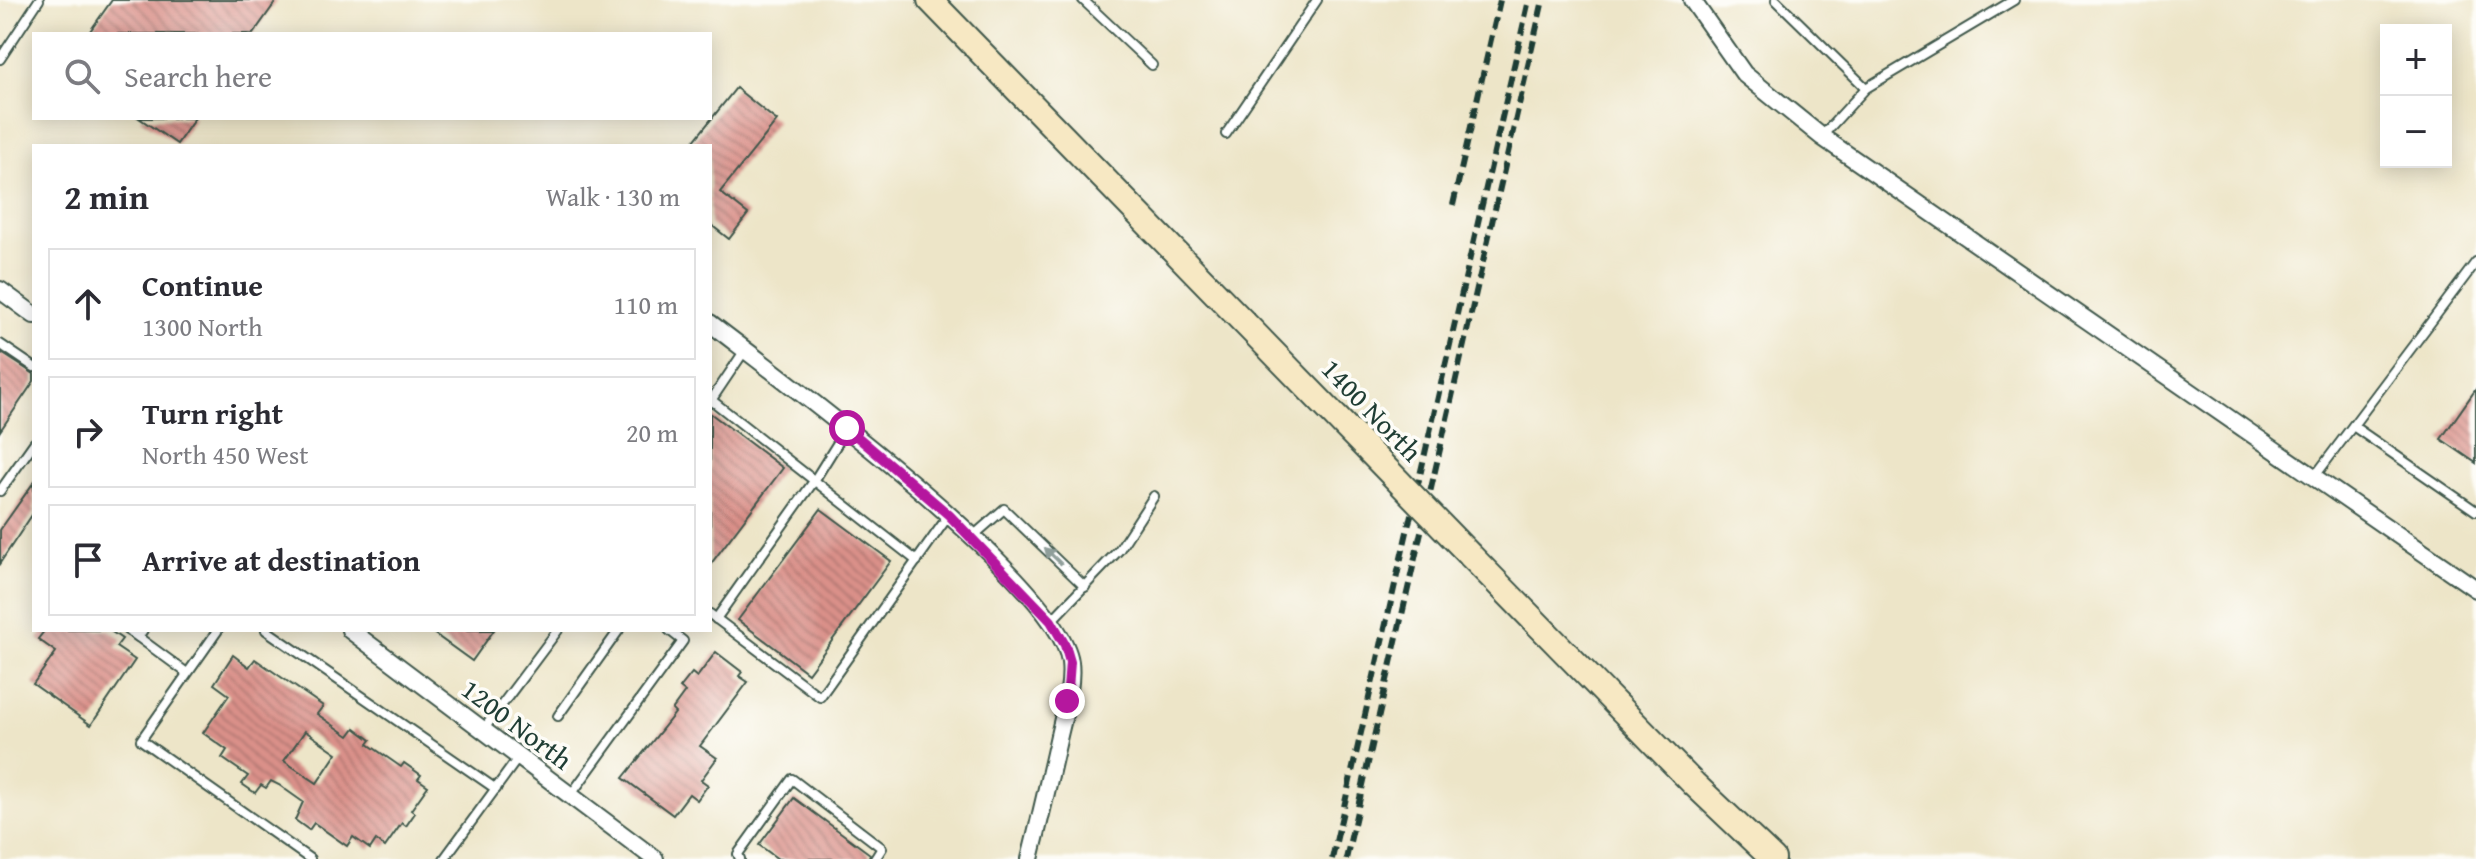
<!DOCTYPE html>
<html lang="en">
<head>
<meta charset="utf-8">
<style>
  body { margin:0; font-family:"Gentium Book Plus",serif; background:#f7f7f7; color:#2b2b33 }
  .controls { position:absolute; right:24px; top:24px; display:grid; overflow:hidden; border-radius:0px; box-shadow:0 4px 20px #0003 }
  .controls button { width:72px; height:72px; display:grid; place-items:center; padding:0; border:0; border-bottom:2px solid #e1e1e2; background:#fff; color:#2b2b33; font:40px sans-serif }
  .stop { position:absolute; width:24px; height:24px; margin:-18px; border:6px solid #b5179e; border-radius:50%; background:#fff }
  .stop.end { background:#b5179e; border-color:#fff; box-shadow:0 2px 8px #0008 }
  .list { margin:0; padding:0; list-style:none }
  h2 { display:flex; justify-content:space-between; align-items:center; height:104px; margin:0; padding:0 32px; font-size:34px }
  h2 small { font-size:26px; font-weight:400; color:#7c7c81 }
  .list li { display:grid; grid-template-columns:52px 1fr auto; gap:24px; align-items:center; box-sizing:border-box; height:112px; margin:0 16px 16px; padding:0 16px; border:2px solid #e1e1e2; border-radius:0px }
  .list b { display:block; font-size:30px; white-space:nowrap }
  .list p { margin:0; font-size:26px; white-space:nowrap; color:#7c7c81 }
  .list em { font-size:26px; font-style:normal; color:#7c7c81 }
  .icon { flex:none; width:44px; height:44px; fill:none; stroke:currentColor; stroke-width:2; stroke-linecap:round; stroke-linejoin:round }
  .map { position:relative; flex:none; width:2476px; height:859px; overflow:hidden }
  .search { position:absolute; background:#fff; box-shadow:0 4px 20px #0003; left:32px; top:32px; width:680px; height:88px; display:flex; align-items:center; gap:20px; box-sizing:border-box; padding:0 28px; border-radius:0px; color:#7c7c81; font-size:30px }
  .panel { position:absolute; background:#fff; box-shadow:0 4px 20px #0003; left:32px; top:144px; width:680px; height:488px; border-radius:0px }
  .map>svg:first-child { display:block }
  .building { fill:url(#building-back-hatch); fill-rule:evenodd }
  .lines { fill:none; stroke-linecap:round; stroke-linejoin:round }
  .lane-casing { stroke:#3e564a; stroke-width:12 }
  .street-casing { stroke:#3e564a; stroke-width:20 }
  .secondary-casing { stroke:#3e564a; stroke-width:28 }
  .lane { stroke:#fff; stroke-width:8 }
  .street { stroke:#fff; stroke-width:16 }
  .secondary { stroke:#f7e8c3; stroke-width:24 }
  .rail { stroke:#1f3d34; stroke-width:6; stroke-dasharray:12 6; stroke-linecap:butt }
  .secondary-bridge-casing { stroke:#3e564a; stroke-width:28; stroke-linecap:butt }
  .secondary-bridge { stroke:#f7e8c3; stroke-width:24 }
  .oneway { fill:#8f9e9a }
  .route { stroke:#b5179e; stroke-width:10 }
  .labels { text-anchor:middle; stroke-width:7; stroke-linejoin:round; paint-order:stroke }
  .street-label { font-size:28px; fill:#1f3d34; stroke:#fdfcf7 }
</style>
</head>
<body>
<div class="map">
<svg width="2476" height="859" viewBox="0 0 2476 859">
  <defs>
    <pattern id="building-back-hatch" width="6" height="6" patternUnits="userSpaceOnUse" patternTransform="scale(2)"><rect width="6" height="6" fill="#da9089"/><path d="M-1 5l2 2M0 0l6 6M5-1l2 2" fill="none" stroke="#b07771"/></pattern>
  </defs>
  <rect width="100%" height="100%" fill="#fdfcf7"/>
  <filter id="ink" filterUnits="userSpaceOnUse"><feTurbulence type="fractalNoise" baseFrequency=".0125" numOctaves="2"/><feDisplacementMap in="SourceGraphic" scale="16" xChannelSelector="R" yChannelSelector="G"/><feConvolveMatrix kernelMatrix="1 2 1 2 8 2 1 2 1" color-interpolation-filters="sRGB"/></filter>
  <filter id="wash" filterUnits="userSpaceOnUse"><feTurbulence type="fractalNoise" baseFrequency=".006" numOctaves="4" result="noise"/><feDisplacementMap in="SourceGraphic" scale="32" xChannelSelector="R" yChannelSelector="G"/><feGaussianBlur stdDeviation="1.8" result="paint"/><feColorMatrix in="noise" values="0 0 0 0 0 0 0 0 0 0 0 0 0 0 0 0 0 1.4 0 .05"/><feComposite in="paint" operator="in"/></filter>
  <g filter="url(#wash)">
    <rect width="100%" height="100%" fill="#ede5c8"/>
    <g id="blocks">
      <g class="building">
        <path d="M112 0H277L253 34H88Z"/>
        <path d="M736 88 777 121 720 192 748 214 729 239 710 224V146H690Z"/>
        <path d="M139 118H195L177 144Z"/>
        <path d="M0 352 34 374V381L0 431Z"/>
        <path d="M2476 389V463L2441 439Z"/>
        <path d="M710 413 783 468 710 565Z"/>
        <path d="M34 482V512L0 563V530Z"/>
        <path d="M821 509 891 561 808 673 738 620Z"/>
        <path d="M45 630H109L122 639 116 647 135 660 91 725 33 684 56 652 38 639Z"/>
        <path d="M429 630H494L472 661Z"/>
        <path d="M716 652 742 672 739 676 748 682 700 746 717 758 701 780 708 785 697 800 689 794 673 815 623 778 675 713 672 710 685 692 680 688 692 673 697 677Z"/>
        <path d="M233 655 249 667 255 659 323 706 317 714 349 736 355 728 371 740 368 744 401 767 404 763 421 775 418 779 428 786 411 810 415 813 406 826 402 823 385 847 376 840 370 849 353 837 347 846 314 823 309 830 295 820 303 802 279 785 271 781 266 788 261 785 255 793 242 784 248 776 222 758 227 750 203 733 229 695 214 684ZM305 731 337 753 317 783 284 761Z"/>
        <path d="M794 798 870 854 868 859H778L759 845Z"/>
      </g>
    </g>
  </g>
  <g filter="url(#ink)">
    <use href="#blocks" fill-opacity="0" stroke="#3e564a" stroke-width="2"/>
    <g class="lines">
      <g class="lane-casing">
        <g id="lane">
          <path d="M1083 0 1152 65"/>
          <path d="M1776 0 1866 88"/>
          <path d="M0 59 39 0"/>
          <path d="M1226 134 1317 0"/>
          <path d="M1822 136 1866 88 2014 0"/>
          <path d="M0 344 34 367"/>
          <path d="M710 399 917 561"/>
          <path d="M710 402 745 350"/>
          <path d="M2353 426 2476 511"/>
          <path d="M2315 476 2476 262"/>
          <path d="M0 491 34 443"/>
          <path d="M972 537 1004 509 1085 587"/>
          <path d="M710 614 820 697 949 515"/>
          <path d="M716 619 814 481 847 428"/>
          <path d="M1051 621 1119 550 1154 496"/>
          <path d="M127 630 138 637"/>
          <path d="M143 630 138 637 187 673"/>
          <path d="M218 630 141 740 310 859"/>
          <path d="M266 630 496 789"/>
          <path d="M558 716 619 630"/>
          <path d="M483 730 558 630"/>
          <path d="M570 796 683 641 669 630"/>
          <path d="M444 859 518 758"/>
          <path d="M740 859 738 854 792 779 882 848 875 859"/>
        </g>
      </g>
      <g class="street-casing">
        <g id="street">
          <path d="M1692 0 1744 74 1822 137 2476 589"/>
          <path d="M0 290 34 315"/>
          <path d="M710 323C781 378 1060 583 1070 662 1073 688 1063 716 1058 740 1049 780 1040 819 1030 859"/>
          <path d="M350 630 655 859"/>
        </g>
      </g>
      <g class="secondary-casing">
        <g id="secondary">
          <path d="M930 0 1371 453"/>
          <path d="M1470 555 1694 784 1773 859"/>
        </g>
      </g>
      <use href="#lane" class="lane"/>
      <use href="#street" class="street"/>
      <use href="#secondary" class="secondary"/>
      <g class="rail">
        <path d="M1453 205 1500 0"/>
        <path d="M1332 859 1529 0"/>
        <path d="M1346 859 1543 0"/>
      </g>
      <g class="secondary-bridge-casing">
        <path id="secondary-bridge" d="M1371 453 1470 555"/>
      </g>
      <use href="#secondary-bridge" class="secondary-bridge"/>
    </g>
    <defs><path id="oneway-solid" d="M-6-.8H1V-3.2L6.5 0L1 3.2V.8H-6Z" transform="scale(2)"/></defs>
    <use class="oneway" href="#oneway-solid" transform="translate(1053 556) rotate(-136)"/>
  </g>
  <g class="lines" filter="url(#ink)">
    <path class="route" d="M847 428 949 515 1051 621 1065 645 1070 662 1067 701"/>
  </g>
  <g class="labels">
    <g class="street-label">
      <text transform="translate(1372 410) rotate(46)" y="10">1400 North</text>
      <text transform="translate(517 724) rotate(37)" y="10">1200 North</text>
    </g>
  </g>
</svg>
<div class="controls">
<button>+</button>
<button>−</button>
</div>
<div class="stop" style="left:847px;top:428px"></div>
<div class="stop end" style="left:1067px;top:701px"></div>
<div class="search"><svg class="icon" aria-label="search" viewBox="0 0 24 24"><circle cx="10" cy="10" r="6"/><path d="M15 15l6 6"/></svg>Search here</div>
<section class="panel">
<h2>2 min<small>Walk · 130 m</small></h2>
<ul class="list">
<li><svg class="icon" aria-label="ahead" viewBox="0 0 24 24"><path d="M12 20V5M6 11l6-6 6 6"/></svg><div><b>Continue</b><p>1300 North</p></div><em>110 m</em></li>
<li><svg class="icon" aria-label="right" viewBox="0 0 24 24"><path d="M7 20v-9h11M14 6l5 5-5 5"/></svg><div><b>Turn right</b><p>North 450 West</p></div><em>20 m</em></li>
<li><svg class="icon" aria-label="arrive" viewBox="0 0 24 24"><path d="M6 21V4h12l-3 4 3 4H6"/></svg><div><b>Arrive at destination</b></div></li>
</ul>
</section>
</div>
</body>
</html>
